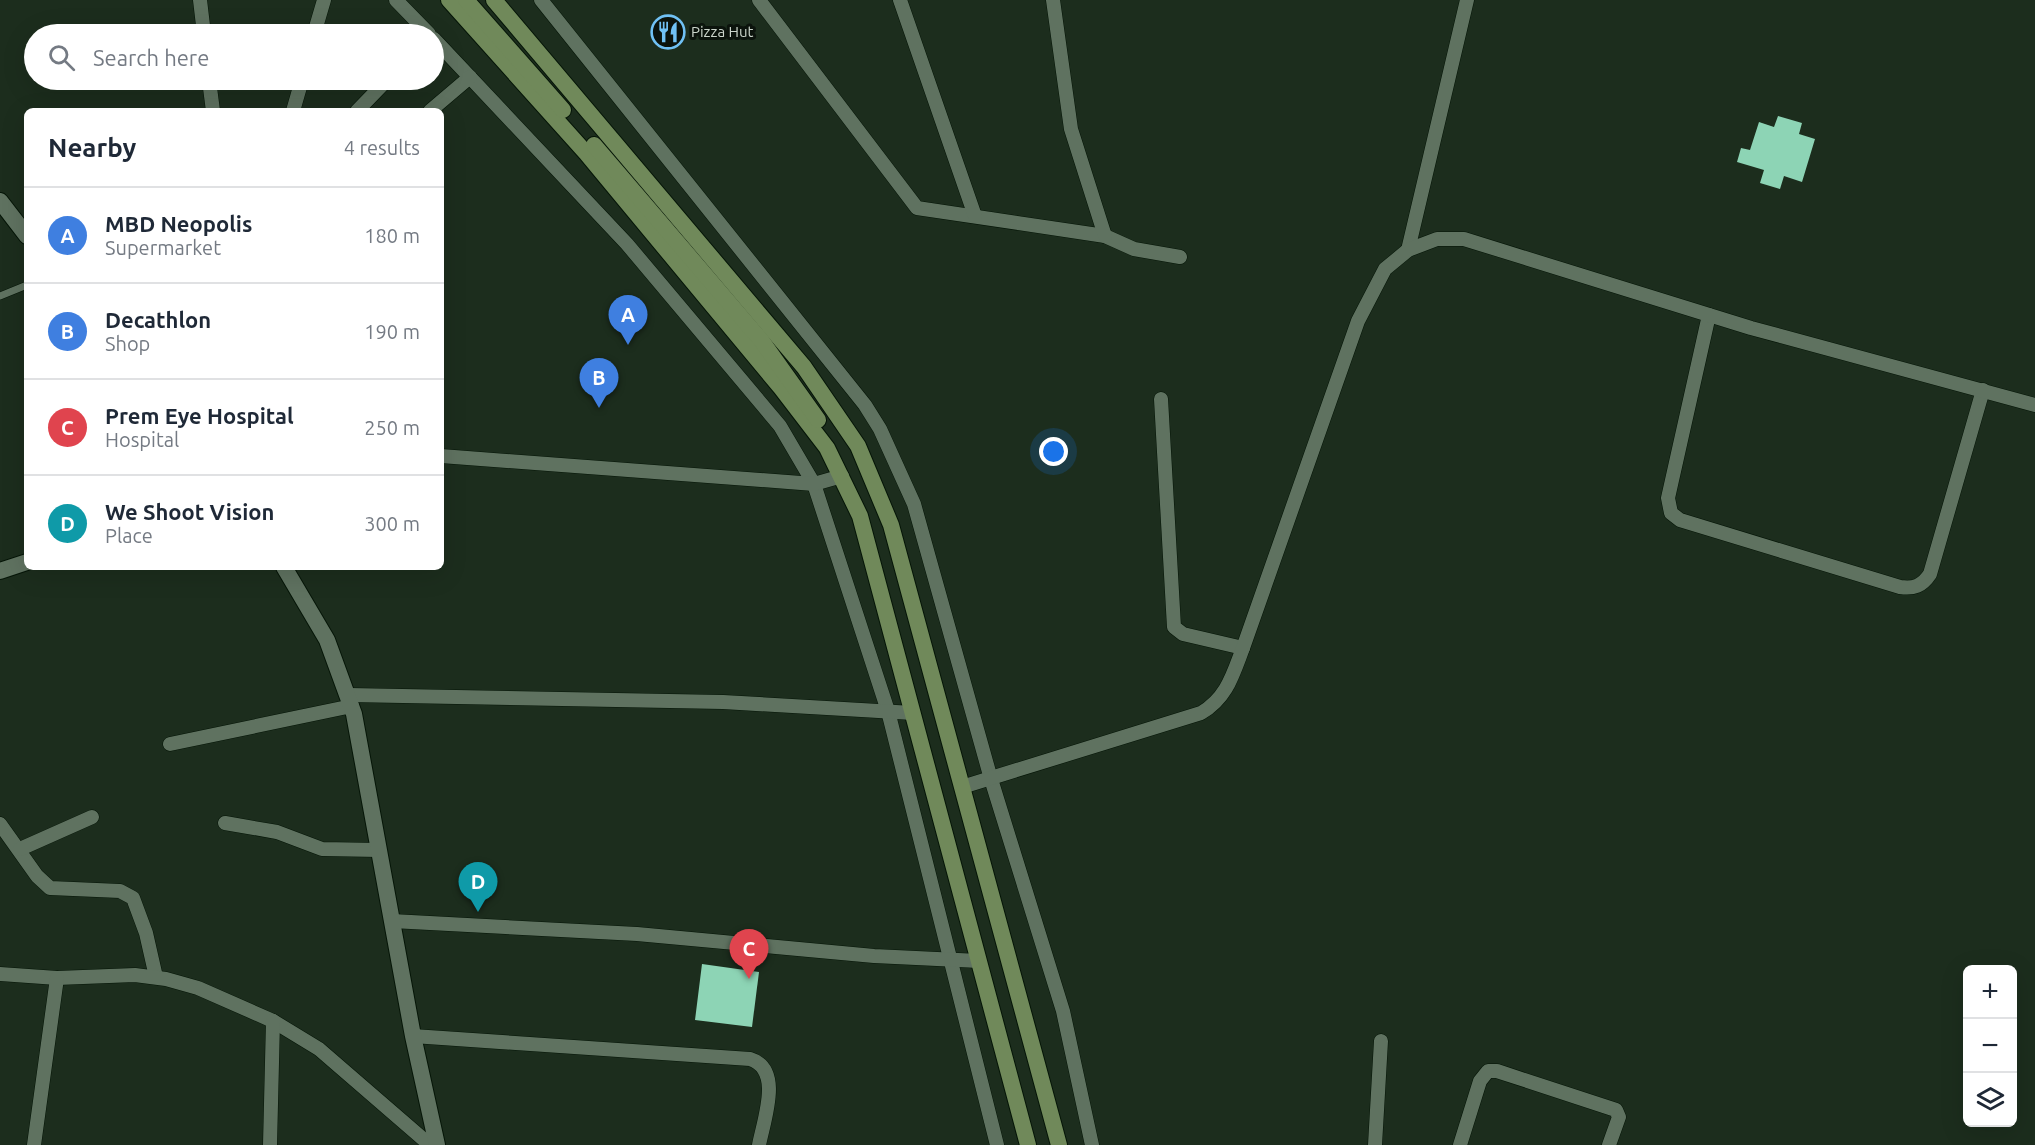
<!DOCTYPE html>
<html lang="en">
<head>
<meta charset="utf-8">
<style>
  body { margin:0; font-family:Ubuntu,sans-serif; background:#f2f2f3; color:#1f2937 }
  .controls { position:absolute; right:18px; bottom:18px; display:grid; overflow:hidden; border-radius:9px; box-shadow:0 6px 24px #0002 }
  .controls button { width:54px; height:54px; display:grid; place-items:center; padding:0; border:0; border-bottom:2px solid #e0e1e3; background:#fff; color:#1f2937; font:30px sans-serif }
  .you { position:absolute; left:1054px; top:452px; width:21px; height:21px; margin:-15px; border:4px solid #fff; border-radius:50%; background:#1a73e8; box-shadow:0 0 0 9px #1a73e833 }
  .badge { display:grid; place-items:center; width:39px; height:39px; border-radius:50%; background:#2563eb; color:#fff; font-size:20px; font-weight:700 }
  .pin { position:absolute; translate:-50% -50px; filter:drop-shadow(0 2px 3px #0008) }
  .pin::after { content:''; position:absolute; top:32px; width:21px; height:18px; background:inherit; clip-path:polygon(0 0,100% 0,50% 100%) }
  .list { margin:0; padding:0; list-style:none }
  h2 { display:flex; justify-content:space-between; align-items:center; height:78px; margin:0; padding:0 24px; font-size:26px }
  h2 small { font-size:20px; font-weight:400; color:#747a83 }
  .list li { display:grid; grid-template-columns:39px 1fr auto; gap:18px; align-items:center; box-sizing:border-box; height:96px; padding:0 24px; border-top:2px solid #e0e1e3 }
  .list b { display:block; font-size:22px; white-space:nowrap }
  .list p { margin:0; font-size:20px; white-space:nowrap; color:#747a83 }
  .list em { font-size:20px; font-style:normal; color:#747a83 }
  .icon { flex:none; width:33px; height:33px; fill:none; stroke:currentColor; stroke-width:2; stroke-linecap:round; stroke-linejoin:round }
  .map { position:relative; flex:none; width:2035px; height:1145px; overflow:hidden }
  .search { position:absolute; background:#fff; box-shadow:0 6px 24px #0002; left:24px; top:24px; width:420px; height:66px; display:flex; align-items:center; gap:15px; box-sizing:border-box; padding:0 21px; border-radius:33px; color:#747a83; font-size:22px }
  .panel { position:absolute; background:#fff; box-shadow:0 6px 24px #0002; left:24px; top:108px; width:420px; height:462px; border-radius:9px }
  .map>svg:first-child { display:block }
  .building { fill:#8dd4b5 }
  .lines { fill:none; stroke-linecap:round; stroke-linejoin:round }
  .service-casing { stroke:#051507; stroke-width:8 }
  .minor-casing { stroke:#051507; stroke-width:15 }
  .tertiary-casing { stroke:#051507; stroke-width:18 }
  .primary-casing { stroke:#051507; stroke-width:18 }
  .service { stroke:#5f7260; stroke-width:7 }
  .minor { stroke:#5f7260; stroke-width:14 }
  .tertiary { stroke:#5f7260; stroke-width:16 }
  .primary { stroke:#70895a; stroke-width:16 }
  .labels { text-anchor:middle; stroke-width:6; stroke-linejoin:round; paint-order:stroke }
  .poi-label { font-size:15px; fill:#cbd5cb; stroke:#0b130c; text-anchor:start }
</style>
</head>
<body>
<div class="map">
<svg width="2035" height="1145" viewBox="0 0 2035 1145">
  <rect width="100%" height="100%" fill="#1c2d1d"/>
  <g class="building">
    <path d="M1778 116 1802 123 1799 134 1815 139 1802 182 1784 176 1780 189 1760 183 1764 170 1737 162 1741 148 1750 150 1759 122 1774 127Z"/>
    <path d="M702 964 759 972 752 1027 695 1020Z"/>
  </g>
  <g class="lines">
    <g class="service-casing">
      <path id="service" d="M0 296 27 285"/>
    </g>
    <g class="minor-casing">
      <g id="minor">
        <path d="M200 0 204 34"/>
        <path d="M396 0 429 34"/>
        <path d="M541 0 865 405 880 429 914 504 991 779 1063 1011 1092 1145"/>
        <path d="M759 0 917 208 1105 236 1134 249 1180 257"/>
        <path d="M900 0 975 216"/>
        <path d="M1053 0 1071 129 1105 236"/>
        <path d="M314 34 324 0"/>
        <path d="M434 39 627 244 780 426 814 484 888 711 997 1145"/>
        <path d="M209 80 213 111"/>
        <path d="M293 111 302 80"/>
        <path d="M357 111 387 80"/>
        <path d="M430 111 470 77"/>
        <path d="M1408 250 1467 0"/>
        <path d="M1709 315 1668 498 1671 513 1680 520 1900 587C1914 589 1922 586 1930 574L1983 390"/>
        <path d="M1161 399 1174 627 1183 634 1243 648"/>
        <path d="M441 456 814 484 842 476"/>
        <path d="M349 695 723 702 913 713"/>
        <path d="M170 744 352 706"/>
        <path d="M962 787 1201 713C1227 698 1233 674 1243 648L1358 321 1385 269 1408 250 1437 239H1464L1751 328 2035 405"/>
        <path d="M225 823 277 832 322 849 379 850"/>
        <path d="M0 824 37 876 50 888 120 891 133 898 146 933 156 977"/>
        <path d="M20 849 92 817"/>
        <path d="M392 921 637 934 874 956 979 961"/>
        <path d="M0 974 57 978 135 975 166 979 198 988 273 1021 319 1049 430 1145"/>
        <path d="M413 1036 750 1059C783 1069 764 1119 759 1145"/>
        <path d="M34 1145 57 978"/>
        <path d="M270 1145 273 1021"/>
        <path d="M1375 1145 1381 1041"/>
        <path d="M1460 1145 1480 1081 1488 1071H1497L1616 1110 1619 1117 1609 1145"/>
      </g>
    </g>
    <g class="tertiary-casing">
      <g id="tertiary">
        <path d="M0 201 27 236"/>
        <path d="M284 567 327 640 354 714 413 1036 437 1145"/>
        <path d="M0 571 27 562"/>
      </g>
    </g>
    <g class="primary-casing">
      <g id="primary">
        <path d="M449 0 586 153 781 388 827 448 860 516 1028 1145"/>
        <path d="M466 0 563 110"/>
        <path d="M494 0 804 367 858 446 891 525 1059 1145"/>
        <path d="M594 145 761 340 818 420"/>
      </g>
    </g>
    <use href="#service" class="service"/>
    <use href="#minor" class="minor"/>
    <use href="#tertiary" class="tertiary"/>
    <use href="#primary" class="primary"/>
  </g>
  <defs>
    <g id="restaurant-ring" transform="scale(1.725)"><circle r="9.5" fill="#0b130c" stroke="#70c1f4" stroke-width="1.5"/><path d="M-5-6h1v4h1v-4h1v4h1v-4h1v5L-1.5 .5V6h-2V.5L-5-1ZM5-6V6H3V1.5H1.5Q1.5-4 5-6Z" fill="#70c1f4"/></g>
  </defs>
  <g fill-rule="evenodd">
    <use href="#restaurant-ring" x="668" y="32"/>
  </g>
  <g class="labels">
    <g class="poi-label">
      <text x="691" y="37">Pizza Hut</text>
    </g>
  </g>
</svg>
<div class="controls">
<button>+</button>
<button>−</button>
<button><svg class="icon" aria-label="layers" viewBox="0 0 24 24"><path d="M12 4l9 5-9 5-9-5zM3 14l9 5 9-5"/></svg></button>
</div>
<div class="you"></div>
<div class="pin badge" style="left:628px;top:345px;background:#3f7fe0">A</div>
<div class="pin badge" style="left:599px;top:408px;background:#3f7fe0">B</div>
<div class="pin badge" style="left:749px;top:979px;background:#e0444e">C</div>
<div class="pin badge" style="left:478px;top:912px;background:#0f9aa8">D</div>
<div class="search"><svg class="icon" aria-label="search" viewBox="0 0 24 24"><circle cx="10" cy="10" r="6"/><path d="M15 15l6 6"/></svg>Search here</div>
<section class="panel">
<h2>Nearby<small>4 results</small></h2>
<ul class="list">
<li><span class="badge" style="background:#3f7fe0">A</span><div><b>MBD Neopolis</b><p>Supermarket</p></div><em>180 m</em></li>
<li><span class="badge" style="background:#3f7fe0">B</span><div><b>Decathlon</b><p>Shop</p></div><em>190 m</em></li>
<li><span class="badge" style="background:#e0444e">C</span><div><b>Prem Eye Hospital</b><p>Hospital</p></div><em>250 m</em></li>
<li><span class="badge" style="background:#0f9aa8">D</span><div><b>We Shoot Vision</b><p>Place</p></div><em>300 m</em></li>
</ul>
</section>
</div>
</body>
</html>
